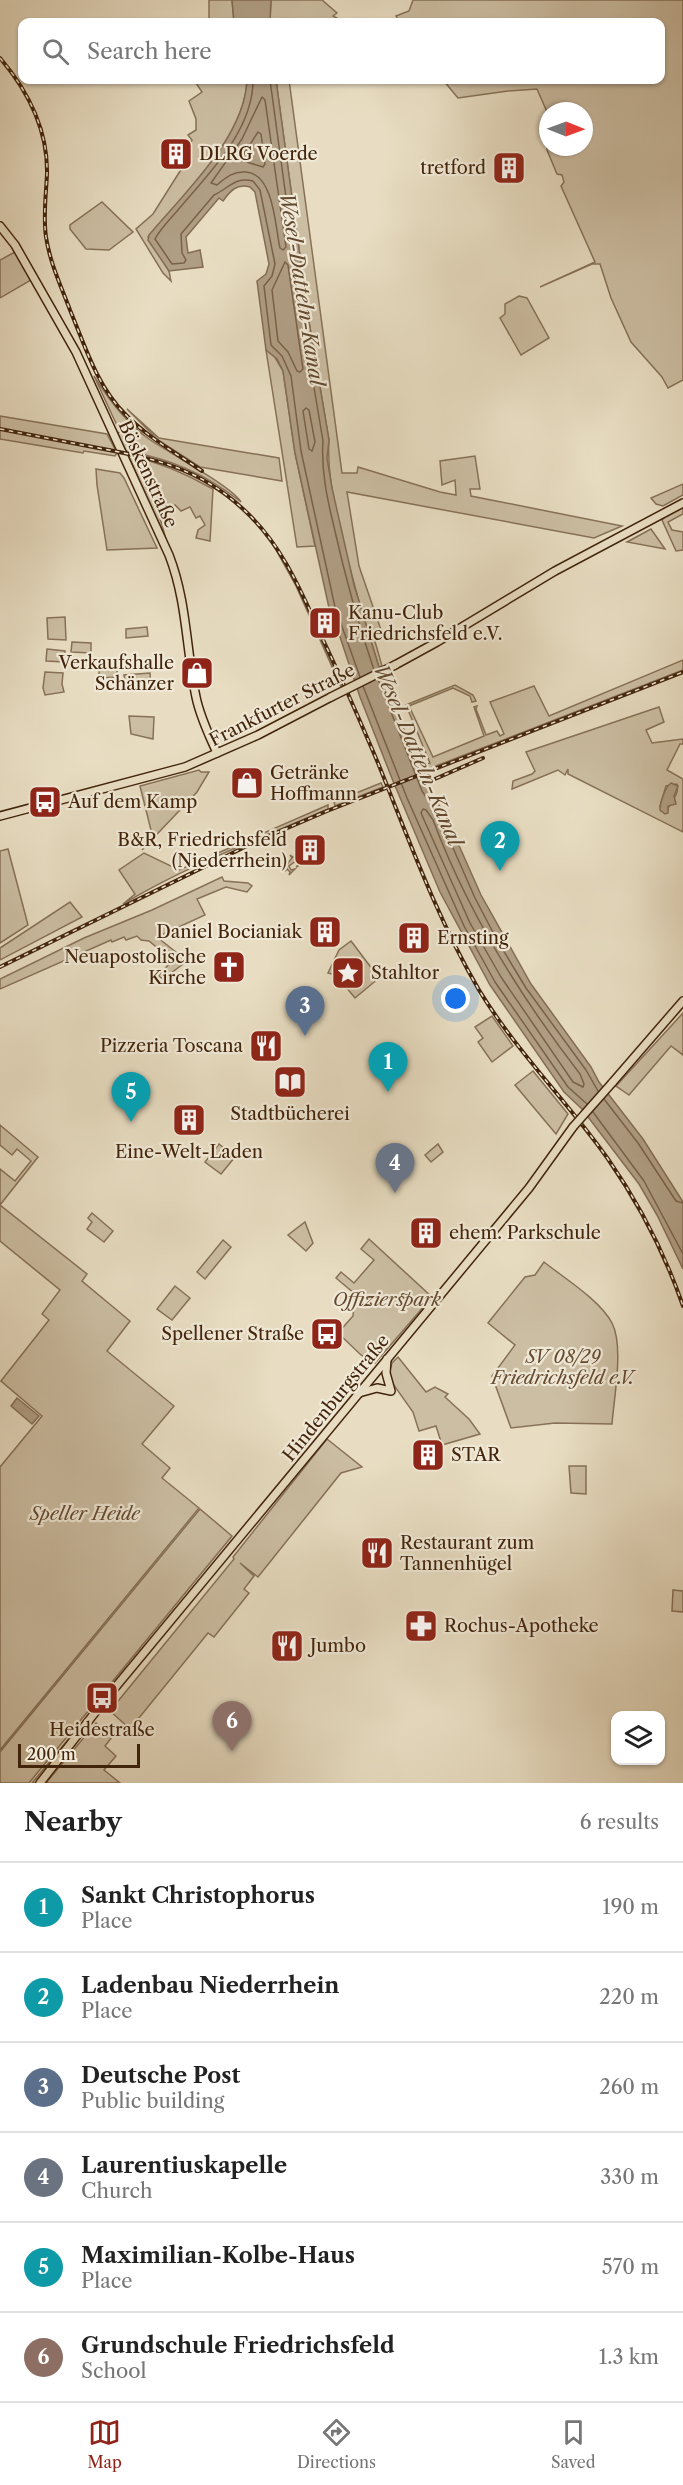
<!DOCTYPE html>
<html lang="en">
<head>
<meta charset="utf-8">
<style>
  body { margin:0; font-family:"Libre Caslon Text",serif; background:#f2f2f2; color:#222 }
  .controls { position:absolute; right:18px; bottom:18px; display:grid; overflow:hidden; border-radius:12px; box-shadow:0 2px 4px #0004 }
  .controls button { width:54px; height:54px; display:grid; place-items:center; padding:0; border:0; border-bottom:2px solid #e0e0e0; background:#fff; color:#222; font:30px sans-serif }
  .compass { position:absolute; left:539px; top:102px; width:54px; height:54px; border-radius:50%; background:#fff; box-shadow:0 2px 4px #0004; rotate:91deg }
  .scale { position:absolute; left:18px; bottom:15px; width:122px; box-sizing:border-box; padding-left:6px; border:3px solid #42240b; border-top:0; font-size:16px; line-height:21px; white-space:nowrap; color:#42240b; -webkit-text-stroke:4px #f0e9d7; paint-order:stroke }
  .you { position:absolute; left:456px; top:999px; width:21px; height:21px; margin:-15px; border:4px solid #fff; border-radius:50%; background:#1a73e8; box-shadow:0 0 0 9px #1a73e833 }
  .badge { display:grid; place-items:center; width:39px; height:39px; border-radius:50%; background:#8f2418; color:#fff; font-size:20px; font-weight:700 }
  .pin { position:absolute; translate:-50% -50px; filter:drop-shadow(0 2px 3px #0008) }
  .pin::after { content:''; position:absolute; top:32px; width:21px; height:18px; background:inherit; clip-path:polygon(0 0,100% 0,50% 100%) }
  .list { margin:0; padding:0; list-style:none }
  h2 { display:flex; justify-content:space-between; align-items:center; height:78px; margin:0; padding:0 24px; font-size:26px }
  h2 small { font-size:20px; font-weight:400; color:#767676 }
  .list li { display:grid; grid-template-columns:39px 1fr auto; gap:18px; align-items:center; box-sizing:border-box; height:90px; padding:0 24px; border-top:2px solid #e0e0e0 }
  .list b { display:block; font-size:22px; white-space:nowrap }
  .list p { margin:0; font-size:20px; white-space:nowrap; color:#767676 }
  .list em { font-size:20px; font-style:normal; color:#767676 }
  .icon { flex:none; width:33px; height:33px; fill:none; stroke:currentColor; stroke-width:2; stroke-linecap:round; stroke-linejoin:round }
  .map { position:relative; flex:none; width:683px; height:1783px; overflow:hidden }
  .search { position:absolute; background:#fff; box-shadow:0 2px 4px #0004; left:18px; right:18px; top:18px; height:66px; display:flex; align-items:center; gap:15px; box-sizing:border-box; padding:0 21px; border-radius:12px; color:#767676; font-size:22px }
  .sheet { height:618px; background:#fff }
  nav { display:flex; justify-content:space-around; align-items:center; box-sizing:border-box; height:84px; border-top:2px solid #e0e0e0; background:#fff; font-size:16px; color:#767676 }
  nav a { display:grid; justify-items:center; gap:3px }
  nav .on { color:#8f2418 }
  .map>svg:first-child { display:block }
  .green { fill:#ccbea3; stroke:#877157; stroke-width:1.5; fill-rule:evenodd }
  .water { fill:#b09e84; stroke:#846d54; stroke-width:1.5 }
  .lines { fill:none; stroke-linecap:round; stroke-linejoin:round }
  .shore { stroke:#796148; stroke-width:1.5 }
  .major-casing { stroke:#42240b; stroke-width:10 }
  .major { stroke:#e8ddc2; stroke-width:7 }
  .rail-casing { stroke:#42240b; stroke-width:4 }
  .rail { stroke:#f0e9d7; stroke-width:1.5; stroke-dasharray:4.5; stroke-linecap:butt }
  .major-bridge-casing { stroke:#42240b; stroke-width:10; stroke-linecap:butt }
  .major-bridge { stroke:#e8ddc2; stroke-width:7 }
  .labels { text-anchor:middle; stroke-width:4.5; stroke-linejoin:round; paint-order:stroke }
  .poi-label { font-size:18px; fill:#42240b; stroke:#f0e9d7; text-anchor:start }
  .street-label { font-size:18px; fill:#42240b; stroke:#f0e9d7 }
  .park-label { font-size:18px; font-style:italic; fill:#644a31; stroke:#f0e9d7 }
  .water-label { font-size:20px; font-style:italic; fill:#63492f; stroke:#f0e9d7 }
</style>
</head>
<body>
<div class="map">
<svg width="683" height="1783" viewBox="0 0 683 1783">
  <rect width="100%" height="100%" fill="#e8ddc2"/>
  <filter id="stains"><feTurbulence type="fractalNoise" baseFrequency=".00333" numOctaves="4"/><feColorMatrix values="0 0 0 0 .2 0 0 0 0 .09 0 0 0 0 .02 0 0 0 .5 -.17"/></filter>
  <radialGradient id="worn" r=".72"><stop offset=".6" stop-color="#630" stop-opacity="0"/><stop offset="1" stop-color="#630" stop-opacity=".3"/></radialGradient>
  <g class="green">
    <path d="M209 0H232L234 22H209Z"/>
    <path d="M271 0H322L337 13 333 16 344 22H270Z"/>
    <path d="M413 0H683V380L668 388 662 377 631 342 611 298 600 264H592L540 287 595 262 561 186 564 182 562 175 557 174 547 150V112L537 89 508 91 458 98 443 80H660V22H399L396 16 409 11ZM548 111H584V147H548Z"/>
    <path d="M194 80H247C245 137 183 194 148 237L169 271 171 281 163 273 136 229 153 214 182 168 180 166 192 140 188 135 196 130V119L189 101 202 92Z"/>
    <path d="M276 80H289L342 473H357L358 467 440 492 456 495 455 480 442 485 440 461 475 456 480 489H470L471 496 622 526 594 538 347 492 359 566 381 630 372 631 382 666 379 667C364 620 350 574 340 526 333 497 327 469 329 440L309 322Z"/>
    <path d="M102 202 133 232 109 250 86 249 70 229V225Z"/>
    <path d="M15 252 31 280 0 298V260Z"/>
    <path d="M519 296 527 298 549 338 521 355 500 318 505 314V304Z"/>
    <path d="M266 350 273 354 283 371 295 453 315 546 297 547Z"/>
    <path d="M94 376C109 400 126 423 149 439 169 453 231 486 241 502 204 473 171 459 126 451L117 433 120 432Z"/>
    <path d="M127 409 159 438 279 458 282 481 200 467 158 440Z"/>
    <path d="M0 416 107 434 117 453 115 456 84 451 83 453 0 439Z"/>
    <path d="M128 455C159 462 185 473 213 489L210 541 196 538 198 530 205 525 200 516 196 518 190 507 181 511 175 505 159 515 166 539Z"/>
    <path d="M96 469 120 473 124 478 157 548 107 550 97 485Z"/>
    <path d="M683 484V495L663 506 656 504 651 498Z"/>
    <path d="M683 506V514L668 522 672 530 683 532V550L676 551 662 520 665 516Z"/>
    <path d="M651 529 665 549 627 542Z"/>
    <path d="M276 550 279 553 298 588 342 686 341 687 296 586Z"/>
    <path d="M65 617 66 640 48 639 47 618Z"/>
    <path d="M147 627 148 636 126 638V629Z"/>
    <path d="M72 642 91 643V653L71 652Z"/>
    <path d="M47 649 65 651 64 662 46 661Z"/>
    <path d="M683 660V670L423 771 425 765 430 763 406 705 455 685 473 695 476 701 472 702 470 696 453 688 409 706 433 757 484 736 474 707 477 706 476 709 486 735 497 731 500 736 504 734 490 702 534 686 549 716Z"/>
    <path d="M116 663 118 677 99 678V664Z"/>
    <path d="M45 672 63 673 62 684 64 692 45 695 43 688Z"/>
    <path d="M150 673 151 689 126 691 124 675Z"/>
    <path d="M659 707 664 722 646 730 652 743 683 739V744H680L667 770 683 779V832L568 774V769L565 775 558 770 512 789 513 781 532 774 535 771 526 752ZM677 784C680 796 669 802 667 812L661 811 660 806 666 786Z"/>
    <path d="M129 716 154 717 153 739 131 734Z"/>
    <path d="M199 770 201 772H209L197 792 142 850 153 838 140 786Z"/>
    <path d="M381 783 383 787 335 806 334 802Z"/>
    <path d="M328 805V809C259 839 188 865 123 904L135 894 119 870 144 853 179 870Z"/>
    <path d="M8 849 28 925 0 943V851Z"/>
    <path d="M299 850 302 857 299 858 301 863H304L296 867 299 864 296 861 289 866 291 870 295 869 289 875 290 872 287 869 285 871 280 867 284 868 292 858 290 855 293 857 298 854Z"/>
    <path d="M222 877 224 881 248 883 252 886 247 892 226 887 197 899 205 915 157 937 187 961 163 979 159 976 172 960 149 941 141 940 137 936 126 940 124 937 112 942 111 940 0 989V979L84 938 152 910Z"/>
    <path d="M70 902 82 917 0 960V948Z"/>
    <path d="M351 941 379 978 355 998 336 975 328 973 339 950Z"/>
    <path d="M683 1013V1055L671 1046 629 1095 616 1086Z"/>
    <path d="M492 1016 513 1046 492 1062 478 1042 483 1038 475 1027Z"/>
    <path d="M533 1071 568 1114 556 1134 515 1085Z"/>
    <path d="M0 1125 38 1157 0 1205V1169L15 1181 31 1161 17 1149 12 1155 0 1145Z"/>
    <path d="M219 1144 235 1157 221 1174 205 1162Z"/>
    <path d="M438 1144 443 1152 431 1162 425 1155Z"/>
    <path d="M0 1205 87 1274 82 1281 130 1321 107 1351 174 1406 142 1444 170 1468 162 1478 199 1508 0 1750V1467L42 1416 1 1381 49 1320 42 1314 60 1290 0 1241Z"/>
    <path d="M92 1213 113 1231 104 1242 87 1229 92 1222 88 1218Z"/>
    <path d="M305 1222 313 1243 306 1251 288 1235Z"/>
    <path d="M369 1239 432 1297 375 1363 361 1355 338 1333 353 1316 355 1294 336 1278 341 1272 354 1283 374 1260 361 1249Z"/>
    <path d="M223 1240 231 1247 205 1279 197 1272Z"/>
    <path d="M544 1262C564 1278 600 1300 612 1323 624 1346 614 1397 612 1424L555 1423 511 1428 492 1376 515 1345 488 1323 525 1277 535 1275Z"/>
    <path d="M175 1286 190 1298 172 1320 157 1309Z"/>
    <path d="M398 1357 426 1392 435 1387 448 1394 445 1397 469 1419 480 1434 442 1445 436 1426 419 1431 413 1412 393 1384 389 1374 392 1363Z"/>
    <path d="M327 1439 362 1467 341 1473 258 1577 240 1563 254 1576 244 1589 249 1593 214 1637 208 1633 130 1729 110 1711 234 1559 233 1557Z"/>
    <path d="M569 1466H586V1494L571 1493Z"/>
    <path d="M200 1509 232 1536 29 1783H0V1752Z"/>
    <path d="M673 1590 683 1591V1612L672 1611Z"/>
    <path d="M90 1713 92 1715 36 1783H32Z"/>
    <path d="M96 1723 112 1737 105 1746 116 1756 104 1770 120 1783H46Z"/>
  </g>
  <g class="water">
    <path d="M232 0H271L270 22H234Z"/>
    <path d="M247 80H276L309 322 329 440 327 458 332 488 354 585 379 667 428 789 445 814 481 895 531 984 591 1067 599 1082 643 1139 683 1202V1269L657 1215 639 1184 582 1109 564 1092 490 985 440 892 393 781 360 697 333 616 331 617 295 453 283 371 277 359 266 350 257 281 266 274 269 264 255 192 250 187C237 183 230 191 223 201L219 198 186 237 188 253 200 250 203 267 169 271 148 240 149 235C184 193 245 137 247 80Z"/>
    <path d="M671 783 678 786 674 796 676 804 668 806V813L665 814 660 810C660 803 665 787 671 783Z"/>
    <path d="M17 1398 39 1416 32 1424 11 1406Z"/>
  </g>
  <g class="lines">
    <g class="shore">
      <path d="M253 80C253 131 209 173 178 210 170 219 160 229 155 239L172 264 184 263 186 260 182 253 181 234 214 195C228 189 235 176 253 181L260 190 275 264 272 276 264 286 271 345 282 356 291 376 301 451 335 607 360 677"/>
      <path d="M270 80 303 322 323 441C321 470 327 498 334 527 345 576 358 623 374 670"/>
      <path d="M262 97 265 100 286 247 283 250 280 248C275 226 274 174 246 172 234 171 226 177 217 185L211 183 242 139Z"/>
      <path d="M258 132 261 134 265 164 263 167 240 160Z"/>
      <path d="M285 262 288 265 303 369 300 372 297 371 288 352 278 341 272 290Z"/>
      <path d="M306 408 309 410 315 442 312 451 309 449 303 411Z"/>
      <path d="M378 679 422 791 439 816 475 898 497 940 526 988 586 1070 598 1091"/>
      <path d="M363 686 407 798 464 926 495 982 568 1087 587 1104"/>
      <path d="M423 809 426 810 433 820C468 913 519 995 580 1074L584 1084 583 1087 573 1082 501 977 470 923 421 813Z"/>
      <path d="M604 1099 638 1143 676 1201 683 1203"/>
      <path d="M593 1112 644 1181 683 1254"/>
    </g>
    <g class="major-casing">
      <g id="major">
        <path d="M0 226 15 245 76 352 169 555C187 601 186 649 196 697 200 717 209 735 217 753"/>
        <path d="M395 665 437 642 555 571 683 503"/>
        <path d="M0 816 185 767 258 735 331 697"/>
        <path d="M612 1083 683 1001"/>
        <path d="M359 1393 377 1388 391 1391 386 1373 387 1359"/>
        <path d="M40 1783 104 1701 529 1188 573 1127"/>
      </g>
    </g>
    <use href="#major" class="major"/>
    <g class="rail-casing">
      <g id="rail">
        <path d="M0 58C28 91 48 130 47 174 46 195 43 216 46 237 50 263 61 286 70 310 85 346 97 386 125 414 147 437 176 453 202 471"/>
        <path d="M0 429C31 435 62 441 93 447 152 458 198 467 243 509 284 546 303 596 325 644 344 684 361 723 378 763 409 840 437 918 479 990 516 1051 567 1101 608 1159 640 1205 665 1254 683 1306"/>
        <path d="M428 782 483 758"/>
        <path d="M0 967 255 842 327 811 683 672"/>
      </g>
    </g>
    <use href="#rail" class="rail"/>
    <g class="major-bridge-casing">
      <g id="major-bridge">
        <path d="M331 697 395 665"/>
        <path d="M573 1127 612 1083"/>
      </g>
    </g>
    <use href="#major-bridge" class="major-bridge"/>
  </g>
  <defs>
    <g id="building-square" transform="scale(1.725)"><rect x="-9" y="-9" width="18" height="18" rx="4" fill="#8f2418" stroke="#f0e9d7"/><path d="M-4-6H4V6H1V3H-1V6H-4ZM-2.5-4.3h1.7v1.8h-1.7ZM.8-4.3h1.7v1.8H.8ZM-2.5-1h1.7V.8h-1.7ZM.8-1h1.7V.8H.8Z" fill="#fff"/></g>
    <g id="shop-square" transform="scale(1.725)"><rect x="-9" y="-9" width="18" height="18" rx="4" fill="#8f2418" stroke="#f0e9d7"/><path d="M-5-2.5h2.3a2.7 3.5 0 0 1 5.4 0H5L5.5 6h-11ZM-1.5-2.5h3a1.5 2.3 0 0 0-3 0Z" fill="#fff"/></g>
    <g id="bus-square" transform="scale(1.725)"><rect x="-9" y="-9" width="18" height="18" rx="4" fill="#8f2418" stroke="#f0e9d7"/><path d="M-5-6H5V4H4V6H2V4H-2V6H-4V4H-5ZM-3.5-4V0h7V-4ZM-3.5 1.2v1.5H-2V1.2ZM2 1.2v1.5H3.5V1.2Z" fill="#fff"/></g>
    <g id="church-square" transform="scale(1.725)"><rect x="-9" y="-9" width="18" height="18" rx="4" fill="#8f2418" stroke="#f0e9d7"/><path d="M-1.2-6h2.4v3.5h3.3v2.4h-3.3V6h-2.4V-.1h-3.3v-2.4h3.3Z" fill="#fff"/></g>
    <g id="sight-square" transform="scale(1.725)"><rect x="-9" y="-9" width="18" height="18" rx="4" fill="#8f2418" stroke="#f0e9d7"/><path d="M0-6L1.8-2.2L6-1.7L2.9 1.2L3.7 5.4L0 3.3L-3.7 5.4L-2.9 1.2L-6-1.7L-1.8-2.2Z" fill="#fff"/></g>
    <g id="restaurant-square" transform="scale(1.725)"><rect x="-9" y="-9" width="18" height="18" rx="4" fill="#8f2418" stroke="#f0e9d7"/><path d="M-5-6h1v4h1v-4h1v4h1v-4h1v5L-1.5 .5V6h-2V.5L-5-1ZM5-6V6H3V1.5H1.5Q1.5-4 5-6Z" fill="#fff"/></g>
    <g id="library-square" transform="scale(1.725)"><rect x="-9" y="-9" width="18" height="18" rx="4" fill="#8f2418" stroke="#f0e9d7"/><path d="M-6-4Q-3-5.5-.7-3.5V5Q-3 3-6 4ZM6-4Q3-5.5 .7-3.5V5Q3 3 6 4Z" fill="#fff"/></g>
    <g id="pharmacy-square" transform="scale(1.725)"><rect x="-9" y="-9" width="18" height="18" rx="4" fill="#8f2418" stroke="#f0e9d7"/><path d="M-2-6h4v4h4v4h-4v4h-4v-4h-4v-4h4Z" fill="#fff"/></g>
  </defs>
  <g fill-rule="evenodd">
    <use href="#building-square" x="176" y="154"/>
    <use href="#building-square" x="509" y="168"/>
    <use href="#building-square" x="325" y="623"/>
    <use href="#shop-square" x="197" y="673"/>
    <use href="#shop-square" x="247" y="783"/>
    <use href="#bus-square" x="45" y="802"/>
    <use href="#building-square" x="310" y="850"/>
    <use href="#building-square" x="325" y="932"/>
    <use href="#building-square" x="414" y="938"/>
    <use href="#church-square" x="229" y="967"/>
    <use href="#sight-square" x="348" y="973"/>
    <use href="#restaurant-square" x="266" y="1046"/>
    <use href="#library-square" x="290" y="1082"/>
    <use href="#building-square" x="189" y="1120"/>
    <use href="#building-square" x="426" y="1233"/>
    <use href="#bus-square" x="327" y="1334"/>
    <use href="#building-square" x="428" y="1455"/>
    <use href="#restaurant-square" x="377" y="1553"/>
    <use href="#pharmacy-square" x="421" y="1626"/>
    <use href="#restaurant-square" x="287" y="1646"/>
    <use href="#bus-square" x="102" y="1698"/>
  </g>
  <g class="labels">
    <g class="poi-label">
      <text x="199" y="160">DLRG Voerde</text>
      <text x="486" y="174" text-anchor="end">tretford</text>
      <text x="348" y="619">Kanu-Club<tspan x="348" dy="21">Friedrichsfeld e.V.</tspan></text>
      <text x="174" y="669" text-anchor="end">Verkaufshalle<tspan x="174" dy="21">Schänzer</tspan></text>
      <text x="270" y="779">Getränke<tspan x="270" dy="21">Hoffmann</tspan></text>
      <text x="68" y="808">Auf dem Kamp</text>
      <text x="287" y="846" text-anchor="end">B&amp;R, Friedrichsfeld<tspan x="287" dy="21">(Niederrhein)</tspan></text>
      <text x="302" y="938" text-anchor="end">Daniel Bocianiak</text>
      <text x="437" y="944">Ernsting</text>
      <text x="206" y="963" text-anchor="end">Neuapostolische<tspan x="206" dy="21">Kirche</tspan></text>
      <text x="371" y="979">Stahltor</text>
      <text x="243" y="1052" text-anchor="end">Pizzeria Toscana</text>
      <text x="290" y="1120" text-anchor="middle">Stadtbücherei</text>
      <text x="189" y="1158" text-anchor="middle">Eine-Welt-Laden</text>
      <text x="449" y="1239">ehem. Parkschule</text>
      <text x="304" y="1340" text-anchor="end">Spellener Straße</text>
      <text x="451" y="1461">STAR</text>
      <text x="400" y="1549">Restaurant zum<tspan x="400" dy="21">Tannenhügel</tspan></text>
      <text x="444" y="1632">Rochus-Apotheke</text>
      <text x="310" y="1652">Jumbo</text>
      <text x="102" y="1736" text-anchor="middle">Heidestraße</text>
    </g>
    <g class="street-label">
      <text transform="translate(148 474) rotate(65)" y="6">Böskenstraße</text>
      <text transform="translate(282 705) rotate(-27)" y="6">Frankfurter Straße</text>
      <text transform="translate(336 1398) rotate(-51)" y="6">Hindenburgstraße</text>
    </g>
    <g class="park-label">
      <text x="387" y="1306">Offizierspark</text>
      <text x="563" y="1363">SV 08/29<tspan x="563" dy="21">Friedrichsfeld e.V.</tspan></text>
      <text x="85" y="1520">Speller Heide</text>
    </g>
    <g class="water-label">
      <text transform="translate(302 289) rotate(81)" y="7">Wesel-Datteln-Kanal</text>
      <text transform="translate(418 755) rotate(67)" y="7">Wesel-Datteln-Kanal</text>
    </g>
  </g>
  <rect width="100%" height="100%" filter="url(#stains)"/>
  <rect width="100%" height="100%" fill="url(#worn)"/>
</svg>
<div class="controls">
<button><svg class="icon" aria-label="layers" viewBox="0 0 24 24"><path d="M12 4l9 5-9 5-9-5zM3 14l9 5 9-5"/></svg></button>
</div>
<svg class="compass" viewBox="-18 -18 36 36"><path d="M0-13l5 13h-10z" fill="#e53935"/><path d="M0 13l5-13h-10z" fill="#767676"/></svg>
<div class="scale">200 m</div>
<div class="you"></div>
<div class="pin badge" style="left:388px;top:1092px;background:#0f9aa8">1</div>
<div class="pin badge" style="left:500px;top:871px;background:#0f9aa8">2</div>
<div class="pin badge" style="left:305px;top:1036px;background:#5c6f8a">3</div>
<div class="pin badge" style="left:395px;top:1193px;background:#6b7280">4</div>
<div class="pin badge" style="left:131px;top:1122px;background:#0f9aa8">5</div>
<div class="pin badge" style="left:232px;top:1751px;background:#8d6e63">6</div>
<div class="search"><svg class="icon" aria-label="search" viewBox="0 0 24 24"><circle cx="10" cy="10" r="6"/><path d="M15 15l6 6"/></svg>Search here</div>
</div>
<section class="sheet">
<h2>Nearby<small>6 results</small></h2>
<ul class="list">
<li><span class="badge" style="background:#0f9aa8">1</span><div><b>Sankt Christophorus</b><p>Place</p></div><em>190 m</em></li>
<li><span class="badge" style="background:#0f9aa8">2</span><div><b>Ladenbau Niederrhein</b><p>Place</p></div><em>220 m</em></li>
<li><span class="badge" style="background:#5c6f8a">3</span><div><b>Deutsche Post</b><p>Public building</p></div><em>260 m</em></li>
<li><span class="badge" style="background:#6b7280">4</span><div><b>Laurentiuskapelle</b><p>Church</p></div><em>330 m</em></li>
<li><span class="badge" style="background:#0f9aa8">5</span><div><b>Maximilian-Kolbe-Haus</b><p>Place</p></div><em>570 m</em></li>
<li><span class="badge" style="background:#8d6e63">6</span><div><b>Grundschule Friedrichsfeld</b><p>School</p></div><em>1.3 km</em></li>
</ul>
</section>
<nav>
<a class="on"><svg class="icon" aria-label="map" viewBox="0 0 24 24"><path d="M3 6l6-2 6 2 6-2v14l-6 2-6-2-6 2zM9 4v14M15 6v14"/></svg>Map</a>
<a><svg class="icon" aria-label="directions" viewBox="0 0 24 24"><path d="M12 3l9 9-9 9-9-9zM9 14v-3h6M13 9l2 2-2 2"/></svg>Directions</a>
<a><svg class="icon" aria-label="saved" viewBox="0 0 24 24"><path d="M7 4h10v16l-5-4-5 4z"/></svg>Saved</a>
</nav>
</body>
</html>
